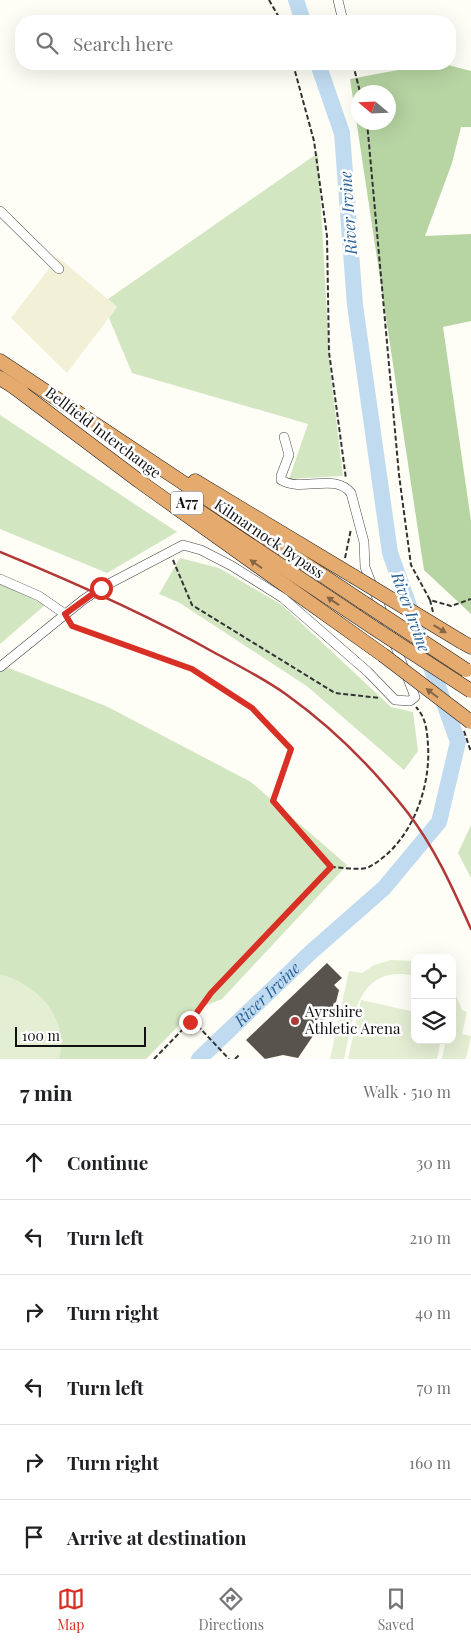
<!DOCTYPE html>
<html lang="en">
<head>
<meta charset="utf-8">
<style>
  body { margin:0; font-family:"Playfair Display",serif; background:#f2f2f2; color:#202124 }
  .controls { position:absolute; right:15px; bottom:15px; display:grid; overflow:hidden; border-radius:10px; box-shadow:0 5px 20px #0002 }
  .controls button { width:45px; height:45px; display:grid; place-items:center; padding:0; border:0; border-bottom:1px solid #e0e0e0; background:#fff; color:#202124; font:25px sans-serif }
  .compass { position:absolute; left:351px; top:85px; width:45px; height:45px; border-radius:50%; background:#fff; box-shadow:0 5px 20px #0002; rotate:289deg }
  .scale { position:absolute; left:15px; bottom:12px; width:131px; box-sizing:border-box; padding-left:5px; border:2px solid #111; border-top:0; font-size:14px; line-height:18px; white-space:nowrap; color:#111; -webkit-text-stroke:4px #fff; paint-order:stroke }
  .stop { position:absolute; width:15px; height:15px; margin:-11px; border:4px solid #d93025; border-radius:50%; background:#fff }
  .stop.end { background:#d93025; border-color:#fff; box-shadow:0 1px 5px #0008 }
  .list { margin:0; padding:0; list-style:none }
  h2 { display:flex; justify-content:space-between; align-items:center; height:65px; margin:0; padding:0 20px; font-size:21px }
  h2 small { font-size:16px; font-weight:400; color:#757577 }
  .list li { display:grid; grid-template-columns:32px 1fr auto; gap:15px; align-items:center; box-sizing:border-box; height:75px; padding:0 20px; border-top:1px solid #e0e0e0 }
  .list b { display:block; font-size:19px; white-space:nowrap }
  .list em { font-size:16px; font-style:normal; color:#757577 }
  .icon { flex:none; width:28px; height:28px; fill:none; stroke:currentColor; stroke-width:2; stroke-linecap:round; stroke-linejoin:round }
  .map { position:relative; flex:none; width:471px; height:1059px; overflow:hidden }
  .search { position:absolute; background:#fff; box-shadow:0 5px 20px #0002; left:15px; right:15px; top:15px; height:55px; display:flex; align-items:center; gap:12px; box-sizing:border-box; padding:0 18px; border-radius:20px; color:#757577; font-size:19px }
  .sheet { height:515px; background:#fff }
  nav { display:flex; justify-content:space-around; align-items:center; box-sizing:border-box; height:70px; border-top:1px solid #e0e0e0; background:#fff; font-size:14px; color:#757577 }
  nav a { display:grid; justify-items:center; gap:2px }
  nav .on { color:#d93025 }
  .map>svg:first-child { display:block }
  .farmland { fill:#f2f1d8 }
  .green { fill:#d3e6c2 }
  .forest { fill:#b7d5a3; fill-rule:evenodd }
  .pitch { fill:#e3eed3 }
  .lines { fill:none; stroke-linecap:round; stroke-linejoin:round }
  .river { stroke:#c0dbf0; stroke-width:16 }
  .building { fill:#59534e }
  .minor-casing { stroke:#444; stroke-width:10 }
  .highway-casing { stroke:#222; stroke-width:15 }
  .path { stroke:#333; stroke-width:2; stroke-dasharray:5 2.5; stroke-linecap:butt }
  .minor { stroke:#fff; stroke-width:9 }
  .highway { stroke:#e4aa6e; stroke-width:14 }
  .rail { stroke:#b23838; stroke-width:2.5 }
  .highway-bridge-casing { stroke:#222; stroke-width:15; stroke-linecap:butt }
  .highway-bridge { stroke:#e4aa6e; stroke-width:14 }
  .oneway { fill:#856544 }
  .route { stroke:#d93025; stroke-width:6 }
  .poi-dot { fill:#b23838; stroke:#fff; stroke-width:2 }
  .labels { text-anchor:middle; stroke-width:5; stroke-linejoin:round; paint-order:stroke }
  .shield { fill:#fff; stroke:#585858; stroke-width:1 }
  .shield-label { font-size:14px; font-weight:bold; fill:#111 }
  .street-label { font-size:15px; fill:#111; stroke:#fff }
  .poi-label { font-size:15px; fill:#111; stroke:#fff; text-anchor:start }
  .water-label { font-size:16px; font-style:italic; fill:#276096; stroke:#fff }
</style>
</head>
<body>
<div class="map">
<svg width="471" height="1059" viewBox="0 0 471 1059">
  <rect width="100%" height="100%" fill="#fefdf6"/>
  <path class="farmland" d="M58 257 117 307 67 373 11 318Z"/>
  <g class="green">
    <path d="M318 153 330 369 343 476 289 479 308 424 132 373 109 318 117 307 108 299Z"/>
    <path d="M0 415 177 532 107 573 0 529Z"/>
    <path d="M180 558 219 568 282 605 391 707 413 712 418 751 404 770 308 687 180 603 159 594Z"/>
    <path d="M0 582 45 605 0 644Z"/>
    <path d="M6 667 106 706 251 782 347 865 222 999 194 1010 146 1059H0V672Z"/>
    <path d="M471 825V878L458 853Z"/>
  </g>
  <path class="forest" d="M430 64H444L471 71V127H461L452 163 425 236 471 234V321L443 327 471 521V614L424 570 350 79ZM358 92H388V122H358Z"/>
  <g class="pitch">
    <path d="M391 960 415 961V976C357 963 353 1019 344 1059H330L349 971 362 973 374 965Z"/>
    <path d="M0 974C38 985 70 1018 59 1059H0Z"/>
    <path d="M452 986 462 1010 467 1012 462 1034 471 1036 466 1059H442L446 1040H452Z"/>
    <path d="M361 1000 415 1012V1040H441L437 1059H348Z"/>
  </g>
  <g class="lines">
    <g class="river">
      <path d="M296 0 303 21"/>
      <path id="s1" d="M199 1059 310 953 384 888 439 822 458 742 390 553 355 305 342 133 318 64"/>
    </g>
  </g>
  <path class="building" d="M327 963 342 978 334 985 339 990 336 1002 298 1058 283 1055 265 1059 246 1040Z"/>
  <g class="lines">
    <g class="minor-casing">
      <g id="minor">
        <path d="M338 0 343 21"/>
        <path d="M0 211 59 269"/>
        <path d="M0 579 39 596 65 614"/>
        <path d="M0 667 83 600 101 588 183 545 201 550 232 566 283 598 368 672 395 700 410 701 415 697 365 567 364 542 351 493C334 472 303 493 281 480V476L289 455 284 437"/>
      </g>
    </g>
    <g class="highway-casing">
      <g id="highway">
        <path d="M0 361 364 603"/>
        <path d="M0 378 22 392"/>
        <path d="M14 387 139 481 383 655"/>
        <path d="M195 481 353 576"/>
        <path d="M187 503 374 628"/>
        <path d="M462 642 471 647"/>
      </g>
    </g>
    <g class="path">
      <path d="M269 0 281 21"/>
      <path d="M293 64 314 141 327 236 329 352 346 479"/>
      <path d="M353 64 360 92"/>
      <path d="M367 122 399 475 411 565 430 600 451 606 471 599"/>
      <path d="M345 558 351 529"/>
      <path d="M173 560 192 605 335 693 380 698"/>
      <path d="M430 600 433 612"/>
      <path d="M70 623 71 626 192 669 252 708 291 749 273 801 331 867 211 993 190 1022"/>
      <path d="M464 731 471 752"/>
      <path d="M331 867C341 867 360 871 369 867 410 845 431 790 428 745 427 730 426 718 416 707"/>
      <path d="M154 1059 190 1022 197 1025 229 1059"/>
      <path d="M235 1059 239 1055"/>
    </g>
    <use href="#minor" class="minor"/>
    <use href="#highway" class="highway"/>
    <path class="rail" d="M0 552C73 582 146 614 215 653 239 666 265 679 287 695 333 728 373 768 408 813 435 848 453 889 471 929"/>
    <g class="highway-bridge-casing">
      <g id="highway-bridge">
        <path d="M353 576 462 642"/>
        <path d="M364 603 466 670"/>
        <path d="M374 628 471 691"/>
        <path d="M383 655 471 722"/>
      </g>
    </g>
    <use href="#highway-bridge" class="highway-bridge"/>
  </g>
  <defs><path id="oneway-solid" d="M-6-.8H1V-3.2L6.5 0L1 3.2V.8H-6Z" transform="scale(1.25)"/></defs>
  <g class="oneway">
    <use href="#oneway-solid" transform="translate(256 564) rotate(-145)"/>
    <use href="#oneway-solid" transform="translate(333 601) rotate(-146)"/>
    <use href="#oneway-solid" transform="translate(440 629) rotate(31)"/>
    <use href="#oneway-solid" transform="translate(432 693) rotate(-143)"/>
  </g>
  <g class="lines">
    <path class="route" d="M101 588 65 614 72 626 192 669 252 708 291 749 273 801 331 867 211 993 190 1022"/>
  </g>
  <circle class="poi-dot" cx="295" cy="1021" r="5"/>
  <g class="labels">
    <rect class="shield" x="171" y="491.5" width="32" height="23" rx="4"/>
    <g class="shield-label">
      <text x="187" y="508">A77</text>
    </g>
    <g class="street-label">
      <text transform="translate(103 433) rotate(37)" y="5">Bellfield Interchange</text>
      <text transform="translate(269 539) rotate(34)" y="5">Kilmarnock Bypass</text>
    </g>
    <g class="poi-label">
      <text x="305" y="1017">Ayrshire<tspan x="305" dy="17">Athletic Arena</tspan></text>
    </g>
    <g class="water-label">
      <text transform="translate(348 213) rotate(-94)" y="6">River Irvine</text>
      <text transform="translate(411 612) rotate(70)" y="6">River Irvine</text>
      <text dy="6" stroke="none"><textPath href="#s1" startOffset="94">River Irvine</textPath></text>
    </g>
  </g>
</svg>
<div class="controls">
<button><svg class="icon" aria-label="locate" viewBox="0 0 24 24"><circle cx="12" cy="12" r="6"/><path d="M12 2v4M12 18v4M2 12h4M18 12h4"/></svg></button>
<button><svg class="icon" aria-label="layers" viewBox="0 0 24 24"><path d="M12 4l9 5-9 5-9-5zM3 14l9 5 9-5"/></svg></button>
</div>
<svg class="compass" viewBox="-18 -18 36 36"><path d="M0-13l5 13h-10z" fill="#e53935"/><path d="M0 13l5-13h-10z" fill="#757577"/></svg>
<div class="scale">100 m</div>
<div class="stop" style="left:101px;top:588px"></div>
<div class="stop end" style="left:190px;top:1022px"></div>
<div class="search"><svg class="icon" aria-label="search" viewBox="0 0 24 24"><circle cx="10" cy="10" r="6"/><path d="M15 15l6 6"/></svg>Search here</div>
</div>
<section class="sheet">
<h2>7 min<small>Walk · 510 m</small></h2>
<ul class="list">
<li><svg class="icon" aria-label="ahead" viewBox="0 0 24 24"><path d="M12 20V5M6 11l6-6 6 6"/></svg><div><b>Continue</b></div><em>30 m</em></li>
<li><svg class="icon" aria-label="left" viewBox="0 0 24 24"><path d="M17 20v-9H6M10 6l-5 5 5 5"/></svg><div><b>Turn left</b></div><em>210 m</em></li>
<li><svg class="icon" aria-label="right" viewBox="0 0 24 24"><path d="M7 20v-9h11M14 6l5 5-5 5"/></svg><div><b>Turn right</b></div><em>40 m</em></li>
<li><svg class="icon" aria-label="left" viewBox="0 0 24 24"><path d="M17 20v-9H6M10 6l-5 5 5 5"/></svg><div><b>Turn left</b></div><em>70 m</em></li>
<li><svg class="icon" aria-label="right" viewBox="0 0 24 24"><path d="M7 20v-9h11M14 6l5 5-5 5"/></svg><div><b>Turn right</b></div><em>160 m</em></li>
<li><svg class="icon" aria-label="arrive" viewBox="0 0 24 24"><path d="M6 21V4h12l-3 4 3 4H6"/></svg><div><b>Arrive at destination</b></div></li>
</ul>
</section>
<nav>
<a class="on"><svg class="icon" aria-label="map" viewBox="0 0 24 24"><path d="M3 6l6-2 6 2 6-2v14l-6 2-6-2-6 2zM9 4v14M15 6v14"/></svg>Map</a>
<a><svg class="icon" aria-label="directions" viewBox="0 0 24 24"><path d="M12 3l9 9-9 9-9-9zM9 14v-3h6M13 9l2 2-2 2"/></svg>Directions</a>
<a><svg class="icon" aria-label="saved" viewBox="0 0 24 24"><path d="M7 4h10v16l-5-4-5 4z"/></svg>Saved</a>
</nav>
</body>
</html>
